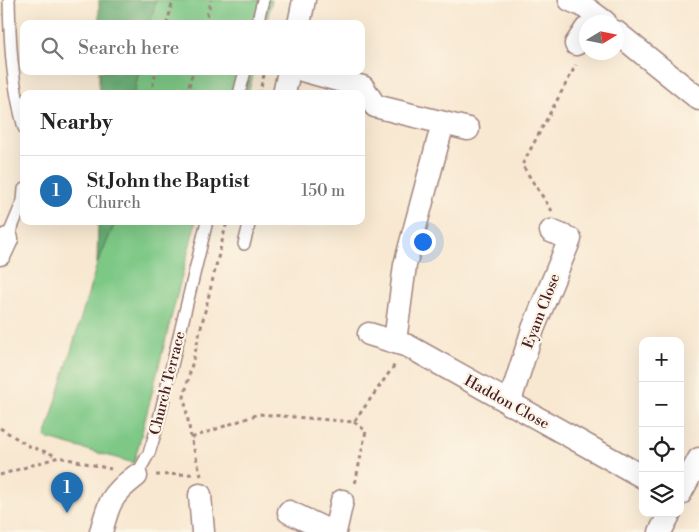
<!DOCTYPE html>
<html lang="en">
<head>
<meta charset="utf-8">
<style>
  body { margin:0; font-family:"Libre Bodoni",serif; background:#f2f2f2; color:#222 }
  .controls { position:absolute; right:15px; bottom:15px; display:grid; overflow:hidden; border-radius:10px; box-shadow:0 5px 20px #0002 }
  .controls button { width:45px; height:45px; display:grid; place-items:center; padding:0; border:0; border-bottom:1px solid #e0e0e0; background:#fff; color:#222; font:25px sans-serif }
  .compass { position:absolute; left:579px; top:15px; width:45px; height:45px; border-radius:50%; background:#fff; box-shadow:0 5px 20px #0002; rotate:80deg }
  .you { position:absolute; left:422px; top:241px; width:18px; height:18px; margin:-12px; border:4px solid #fff; border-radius:50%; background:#1a73e8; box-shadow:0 0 0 8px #1a73e833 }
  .badge { display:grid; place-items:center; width:32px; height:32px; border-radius:50%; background:#1f6fb2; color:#fff; font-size:16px; font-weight:700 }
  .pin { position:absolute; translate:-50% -41px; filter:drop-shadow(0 1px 2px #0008) }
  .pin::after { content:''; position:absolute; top:26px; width:18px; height:15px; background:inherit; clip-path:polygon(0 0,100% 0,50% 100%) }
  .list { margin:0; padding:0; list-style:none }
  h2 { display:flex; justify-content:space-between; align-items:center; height:65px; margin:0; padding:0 20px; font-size:21px }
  h2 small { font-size:16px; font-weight:400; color:#767676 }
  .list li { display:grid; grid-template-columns:32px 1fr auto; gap:15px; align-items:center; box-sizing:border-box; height:70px; padding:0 20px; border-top:1px solid #e0e0e0 }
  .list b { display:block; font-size:19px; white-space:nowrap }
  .list p { margin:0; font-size:16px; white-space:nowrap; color:#767676 }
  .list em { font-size:16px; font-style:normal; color:#767676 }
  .icon { flex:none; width:28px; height:28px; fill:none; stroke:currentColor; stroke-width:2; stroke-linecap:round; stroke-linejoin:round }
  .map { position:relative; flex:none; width:699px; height:532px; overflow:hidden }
  .search { position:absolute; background:#fff; box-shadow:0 5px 20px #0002; left:20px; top:20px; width:345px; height:55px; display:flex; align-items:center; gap:12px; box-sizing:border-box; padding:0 18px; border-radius:10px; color:#767676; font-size:19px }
  .panel { position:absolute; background:#fff; box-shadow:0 5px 20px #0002; left:20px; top:90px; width:345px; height:135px; border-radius:10px }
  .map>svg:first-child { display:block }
  .green { fill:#7dc885; stroke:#647458 }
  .forest { fill:#66ac72; stroke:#58664e }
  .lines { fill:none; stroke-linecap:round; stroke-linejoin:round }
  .lane-casing { stroke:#a1847e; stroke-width:14 }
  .street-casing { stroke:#a1847e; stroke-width:25 }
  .path { stroke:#a1847e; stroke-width:3; stroke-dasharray:4 4; stroke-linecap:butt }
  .lane { stroke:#fff; stroke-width:11 }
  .street { stroke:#fff; stroke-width:22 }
  .labels { text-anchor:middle; stroke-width:4.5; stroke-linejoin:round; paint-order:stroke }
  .street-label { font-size:15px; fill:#4a1f2b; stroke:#fcf5e5 }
</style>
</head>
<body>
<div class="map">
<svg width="699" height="532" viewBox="0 0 699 532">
  <rect width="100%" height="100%" fill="#fcf5e5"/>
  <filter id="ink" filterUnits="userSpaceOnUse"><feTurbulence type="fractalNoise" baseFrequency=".02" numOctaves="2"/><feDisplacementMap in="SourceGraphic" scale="10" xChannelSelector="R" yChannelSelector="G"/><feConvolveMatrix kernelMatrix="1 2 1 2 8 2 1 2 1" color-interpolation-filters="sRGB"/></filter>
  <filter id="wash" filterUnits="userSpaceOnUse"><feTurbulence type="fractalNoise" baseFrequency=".0096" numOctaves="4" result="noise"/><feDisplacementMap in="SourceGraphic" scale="20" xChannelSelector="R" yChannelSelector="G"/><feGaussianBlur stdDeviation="1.12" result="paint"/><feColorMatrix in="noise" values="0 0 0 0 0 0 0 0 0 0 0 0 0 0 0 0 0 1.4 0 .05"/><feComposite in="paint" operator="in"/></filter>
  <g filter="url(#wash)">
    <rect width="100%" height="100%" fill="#f8e8d1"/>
    <g class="green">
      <path d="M156 0H272L266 24H150Z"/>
      <path d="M139 71H254L248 94H134Z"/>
      <path d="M116 221H196L134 463 45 438 97 264Z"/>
    </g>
    <g class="forest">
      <path d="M99 0H156L150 24H99Z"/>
      <path d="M99 71H139L134 94H99Z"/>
      <path d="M98 221H116L97 264Z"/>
    </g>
  </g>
  <g filter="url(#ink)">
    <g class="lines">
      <g class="lane-casing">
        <g id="lane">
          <path d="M9 0C10 45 12 84 24 128"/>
          <path d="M257 24 263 0"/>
          <path d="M239 94 245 71"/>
          <path d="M7 239 23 201 24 189"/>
          <path d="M244 244 250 221"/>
          <path d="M136 476 149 453 156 431 207 221"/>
        </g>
      </g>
      <g class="street-casing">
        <g id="street">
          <path d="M570 0 582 5 605 22"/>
          <path d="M299 24 304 0"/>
          <path d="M616 32 699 99"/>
          <path d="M576 44 586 29"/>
          <path d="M305 71 363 87 375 106 468 129"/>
          <path d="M284 94 289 71"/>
          <path d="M0 254 7 239"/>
          <path d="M369 334 408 346 643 477"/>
          <path d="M395 341 405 265 443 123"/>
          <path d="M509 404 533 329 570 239 551 231"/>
          <path d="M680 494 699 459"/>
          <path d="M200 495 203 532"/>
          <path d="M289 512 331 532"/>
          <path d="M101 532C109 502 111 495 136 476"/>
          <path d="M335 532 342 501"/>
          <path d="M660 532 670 513"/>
        </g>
      </g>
      <g class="path">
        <path d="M167 24 173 0"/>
        <path d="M205 24 211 0"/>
        <path d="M151 94 156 71"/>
        <path d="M187 94 193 71"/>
        <path d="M259 94 265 71"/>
        <path d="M552 211 522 165 576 65"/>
        <path d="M354 422 366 431 355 484"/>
        <path d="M0 428 29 446 57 456"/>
        <path d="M191 438 184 397 227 221"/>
        <path d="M0 475 59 457 111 469"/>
        <path d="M156 475 193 474"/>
        <path d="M201 476 191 438 259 414 354 422 396 363"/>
      </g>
      <use href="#lane" class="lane"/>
      <use href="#street" class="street"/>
    </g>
  </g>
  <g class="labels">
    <g class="street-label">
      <text transform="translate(541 311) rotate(-69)" y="5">Eyam Close</text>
      <text transform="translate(167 383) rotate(-76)" y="5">Church Terrace</text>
      <text transform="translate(507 402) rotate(29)" y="5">Haddon Close</text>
    </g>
  </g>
</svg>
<div class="controls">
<button>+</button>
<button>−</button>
<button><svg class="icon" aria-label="locate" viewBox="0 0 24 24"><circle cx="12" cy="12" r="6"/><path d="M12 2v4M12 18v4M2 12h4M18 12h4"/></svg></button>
<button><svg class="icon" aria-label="layers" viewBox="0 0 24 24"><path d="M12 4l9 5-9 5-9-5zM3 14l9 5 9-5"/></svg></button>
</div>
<svg class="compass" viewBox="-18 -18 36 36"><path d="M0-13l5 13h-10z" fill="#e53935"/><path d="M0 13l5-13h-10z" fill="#767676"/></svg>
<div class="you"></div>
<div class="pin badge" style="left:67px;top:513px">1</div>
<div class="search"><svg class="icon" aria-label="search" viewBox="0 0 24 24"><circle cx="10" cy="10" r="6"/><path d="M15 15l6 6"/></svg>Search here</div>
<section class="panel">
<h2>Nearby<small></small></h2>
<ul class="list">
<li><span class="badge">1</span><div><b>St John the Baptist</b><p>Church</p></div><em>150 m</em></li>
</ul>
</section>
</div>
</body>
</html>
